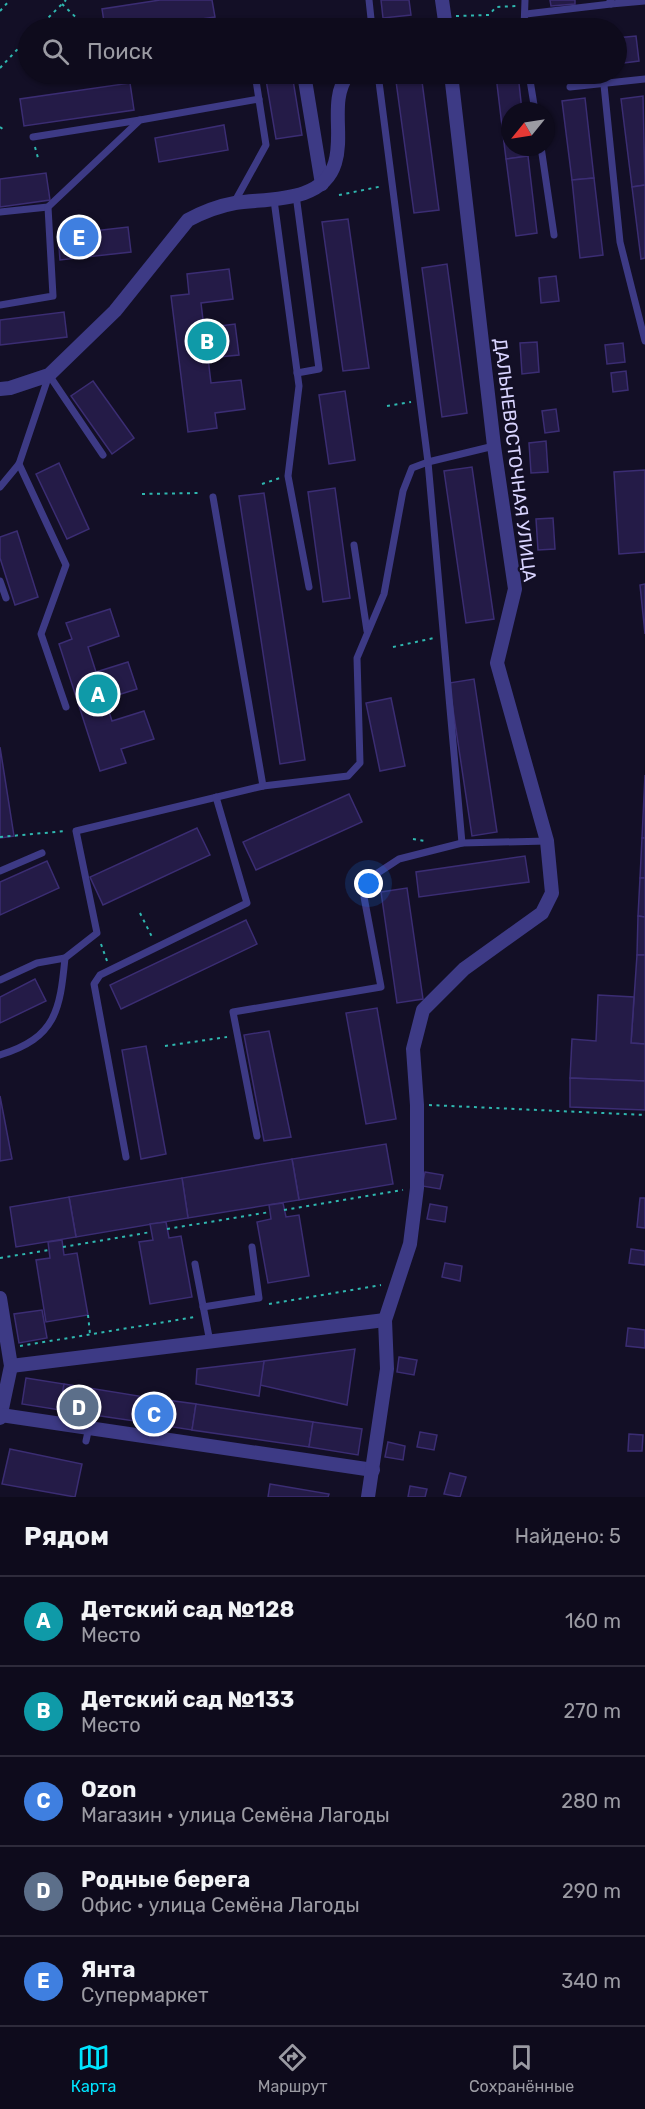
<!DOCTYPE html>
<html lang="ru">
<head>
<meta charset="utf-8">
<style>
  body { margin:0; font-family:Rubik,sans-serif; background:#171425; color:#f1f3f6 }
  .compass { position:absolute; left:501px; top:102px; width:54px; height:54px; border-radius:50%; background:#0e0b1c; box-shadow:0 2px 4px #0004; rotate:240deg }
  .you { position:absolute; left:369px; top:884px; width:21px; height:21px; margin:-15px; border:4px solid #fff; border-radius:50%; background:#1a73e8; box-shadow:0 0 0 9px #1a73e833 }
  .badge { display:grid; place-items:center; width:39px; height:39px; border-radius:50%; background:#00e5ff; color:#fff; font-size:20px; font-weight:700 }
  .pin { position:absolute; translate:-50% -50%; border:3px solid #fff; box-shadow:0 2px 6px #0006 }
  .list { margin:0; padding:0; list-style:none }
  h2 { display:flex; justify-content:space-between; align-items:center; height:78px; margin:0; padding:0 24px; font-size:26px }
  h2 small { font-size:20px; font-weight:400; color:#9b9ba3 }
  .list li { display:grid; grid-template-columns:39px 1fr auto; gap:18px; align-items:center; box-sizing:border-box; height:90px; padding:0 24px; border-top:2px solid #2e2b3b }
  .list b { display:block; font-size:22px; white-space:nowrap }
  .list p { margin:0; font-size:20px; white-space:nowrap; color:#9b9ba3 }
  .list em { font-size:20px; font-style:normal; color:#9b9ba3 }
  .icon { flex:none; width:33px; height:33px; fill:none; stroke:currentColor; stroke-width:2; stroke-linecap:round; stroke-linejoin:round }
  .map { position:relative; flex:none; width:645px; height:1497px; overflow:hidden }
  .search { position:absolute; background:#0e0b1c; box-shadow:0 2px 4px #0004; left:18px; right:18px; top:18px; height:66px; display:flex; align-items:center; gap:15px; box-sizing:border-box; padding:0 21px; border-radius:33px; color:#9b9ba3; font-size:22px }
  .sheet { height:528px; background:#0e0b1c }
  nav { display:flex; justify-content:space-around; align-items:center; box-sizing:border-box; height:84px; border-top:2px solid #2e2b3b; background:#0e0b1c; font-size:16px; color:#9b9ba3 }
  nav a { display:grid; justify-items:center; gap:3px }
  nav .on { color:#00e5ff }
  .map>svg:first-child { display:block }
  .building { fill:#241b47; stroke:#3b2d73; stroke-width:1.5 }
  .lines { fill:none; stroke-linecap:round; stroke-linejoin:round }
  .path { stroke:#2fb8b0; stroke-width:2; stroke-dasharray:3 4.5; stroke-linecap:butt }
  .service { stroke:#3d3a85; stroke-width:7 }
  .minor { stroke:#3d3a85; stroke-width:14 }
  .labels { text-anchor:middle; stroke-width:4.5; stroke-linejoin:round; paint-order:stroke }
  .street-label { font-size:18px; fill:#d9d4ff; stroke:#130f26 }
</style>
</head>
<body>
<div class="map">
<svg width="645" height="1497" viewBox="0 0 645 1497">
  <rect width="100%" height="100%" fill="#130f26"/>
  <g class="building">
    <path d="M160 0H212L215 17 141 28H105L102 9Z"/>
    <path d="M381 0H409L411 15 383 18Z"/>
    <path d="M550 0H575V4L551 6Z"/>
    <path d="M636 36 639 61 616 64V38Z"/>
    <path d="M265 74H292L302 135 276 139Z"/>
    <path d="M395 74H421L439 210 414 213Z"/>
    <path d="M518 74 522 111H510V147H527L528 156 506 159 496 76Z"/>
    <path d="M130 83 134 110 24 126 20 99Z"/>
    <path d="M643 96 645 185 632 187 621 99Z"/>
    <path d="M585 98 594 178 572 180 562 101Z"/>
    <path d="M224 125 228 150 159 162 155 138Z"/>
    <path d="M528 156 537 233 516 236 506 159Z"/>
    <path d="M46 173 50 200 0 207V179Z"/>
    <path d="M594 178 603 255 580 258 572 180Z"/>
    <path d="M645 185V258L641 259 632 187Z"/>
    <path d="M348 219 369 368 343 371 322 222Z"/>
    <path d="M128 227 131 252 60 260 58 235Z"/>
    <path d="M447 264 467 413 442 417 422 268Z"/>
    <path d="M229 269 233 299 201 303 204 328 235 324 239 355 208 358 211 383 241 380 245 409 215 413 217 428 188 432 171 296 189 294 187 274Z"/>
    <path d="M556 276 559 301 541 303 539 278Z"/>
    <path d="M64 312 67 337 0 345V320Z"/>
    <path d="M537 342 539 372 522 374 520 343Z"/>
    <path d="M623 343 625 362 607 364 605 345Z"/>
    <path d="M626 371 628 390 613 392 611 373Z"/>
    <path d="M93 381 134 438 112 454 71 396Z"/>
    <path d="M345 391 355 460 329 464 319 395Z"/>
    <path d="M556 409 559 431 545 433 542 411Z"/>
    <path d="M546 441 548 472 531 473 529 443Z"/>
    <path d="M59 463 89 529 67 539 36 474Z"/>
    <path d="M472 467 494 619 466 623 444 471Z"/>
    <path d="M645 470V552L619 554 614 472Z"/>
    <path d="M335 488 350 598 323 602 308 492Z"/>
    <path d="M264 493 305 760 280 764 239 496Z"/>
    <path d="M553 518 555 549 538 550 536 519Z"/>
    <path d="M17 531 38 597 15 605 0 558V537Z"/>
    <path d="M645 584V634L640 585Z"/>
    <path d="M110 609 119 636 88 647 96 672 128 662 137 689 105 699 112 721 144 711 154 739 121 749 126 763 100 771 59 644 72 639 66 623Z"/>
    <path d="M474 679 497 832 472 836 449 683Z"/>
    <path d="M391 698 405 766 380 771 366 703Z"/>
    <path d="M0 747 14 836 0 838Z"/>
    <path d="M645 775V838H642Z"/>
    <path d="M349 794 362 822 256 870 243 842Z"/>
    <path d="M197 828 210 855 103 905 90 877Z"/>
    <path d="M642 838H645V878H640Z"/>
    <path d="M525 856 529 882 419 897 416 872Z"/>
    <path d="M47 861 59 888 0 915V882Z"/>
    <path d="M640 878H645V917L638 916Z"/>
    <path d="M407 888 423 999 397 1003 381 892Z"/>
    <path d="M638 916 645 917V955H637Z"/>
    <path d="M246 920 257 944 121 1009 110 985Z"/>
    <path d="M637 955H645V1044L631 1043Z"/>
    <path d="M35 979 46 1001 0 1023V997Z"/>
    <path d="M598 995 634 997 631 1043 645 1044V1081L570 1078 572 1039 596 1041Z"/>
    <path d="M377 1008 396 1119 366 1124 346 1013Z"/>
    <path d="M269 1031 291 1137 264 1141 244 1035Z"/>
    <path d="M146 1046 166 1154 141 1159 122 1050Z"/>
    <path d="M570 1078 645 1081V1110L570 1107Z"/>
    <path d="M0 1096 12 1159 0 1161Z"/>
    <path d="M386 1144 393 1184 299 1200 292 1159Z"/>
    <path d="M292 1159 299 1200 188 1218 182 1178Z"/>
    <path d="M425 1172 443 1175 440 1189 422 1186Z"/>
    <path d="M182 1178 188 1218 76 1237 69 1197Z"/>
    <path d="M69 1197 76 1237 16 1247 10 1207Z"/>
    <path d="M640 1198H645V1228L637 1227Z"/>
    <path d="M283 1203 286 1217 299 1215 309 1276 268 1283 257 1222 271 1219 269 1205Z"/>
    <path d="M430 1204 447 1207 445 1222 427 1219Z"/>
    <path d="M166 1222 169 1238 181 1236 192 1297 150 1304 139 1242 153 1240 150 1224Z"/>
    <path d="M62 1240 64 1255 77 1253 88 1315 46 1322 36 1260 50 1258 48 1242Z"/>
    <path d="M631 1249 645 1251V1265L629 1263Z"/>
    <path d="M445 1263 462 1266 460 1281 442 1277Z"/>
    <path d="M42 1310 47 1338 19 1343 14 1314Z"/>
    <path d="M628 1328 645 1330V1348L626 1346Z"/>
    <path d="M355 1349 347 1405 260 1385 264 1361Z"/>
    <path d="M399 1357 417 1360 414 1375 397 1372Z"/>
    <path d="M264 1361 259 1396 196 1384 197 1369Z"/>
    <path d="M26 1378 64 1384 60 1410 22 1404Z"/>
    <path d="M64 1384 145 1397 141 1422 60 1410Z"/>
    <path d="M145 1397 196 1404 192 1430 141 1422Z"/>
    <path d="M196 1404 313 1422 309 1447 192 1430Z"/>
    <path d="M313 1422 362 1429 358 1455 309 1447Z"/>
    <path d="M420 1432 437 1435 434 1450 417 1447Z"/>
    <path d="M629 1434 643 1435 642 1451H628Z"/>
    <path d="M388 1442 405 1446 403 1460 385 1457Z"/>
    <path d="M10 1449 82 1464 75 1497 2 1484Z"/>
    <path d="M450 1473 466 1477 460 1497 444 1494Z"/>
    <path d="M270 1484 329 1494 328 1497H268Z"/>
    <path d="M410 1486 427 1489 425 1497H408Z"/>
  </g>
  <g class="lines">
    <g class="path">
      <path d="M62 4 84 25"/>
      <path d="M0 11 10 0"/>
      <path d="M456 16 489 15 496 7 516 6"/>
      <path d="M430 20 431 28"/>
      <path d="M38 28 66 0"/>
      <path d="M0 68 28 38"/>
      <path d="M0 127 4 130"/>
      <path d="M35 147 38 158"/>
      <path d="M339 195 383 186"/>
      <path d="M387 406 411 402"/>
      <path d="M262 484 280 478"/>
      <path d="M142 494 198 493"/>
      <path d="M393 647 434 638"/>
      <path d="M0 837 66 831"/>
      <path d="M413 839 425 841"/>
      <path d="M140 913 152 937"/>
      <path d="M101 944 107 961"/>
      <path d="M165 1046 227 1037"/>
      <path d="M429 1105 645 1115"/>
      <path d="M284 1210 403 1190"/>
      <path d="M167 1229 270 1212"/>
      <path d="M63 1247 151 1232"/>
      <path d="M0 1258 49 1250"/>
      <path d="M269 1304 381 1285"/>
      <path d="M88 1315 90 1334"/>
      <path d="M20 1346 195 1317"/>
    </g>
    <g class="service">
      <path d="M369 0 372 28"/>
      <path d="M610 0 611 4 645 1"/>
      <path d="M526 14 611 4"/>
      <path d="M215 28 248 25 249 28"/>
      <path d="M524 28 525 0"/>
      <path d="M378 74 428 462 462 843"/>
      <path d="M529 74 535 111"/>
      <path d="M604 85 620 242 645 341"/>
      <path d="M570 87 645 79"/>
      <path d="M33 137 140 120"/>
      <path d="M541 147 554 235"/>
      <path d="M296 195 319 369 297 373"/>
      <path d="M274 200 299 386 288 476 309 587"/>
      <path d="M234 203 266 145 255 74"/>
      <path d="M0 212 48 207"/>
      <path d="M0 305 53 296 48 207 140 120 259 99"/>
      <path d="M49 375 103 455"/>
      <path d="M19 464 66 565 41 634 66 707"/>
      <path d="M0 487 19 464 49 375"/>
      <path d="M213 497 263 786"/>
      <path d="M354 545 367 631"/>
      <path d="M0 581 6 598"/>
      <path d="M0 871 42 853"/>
      <path d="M0 980 37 963 65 958"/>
      <path d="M0 1055C56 1038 60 1010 65 958L97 933 76 831 263 786 348 776 360 763 357 658 384 594 403 491 412 468 428 462 494 446"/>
      <path d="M257 1136 233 1012 381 987 364 897 370 878 399 859 462 843 547 841"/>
      <path d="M126 1157 94 984 100 975 247 903 216 797"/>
      <path d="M195 1264 210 1342"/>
      <path d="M203 1307 259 1298 252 1247"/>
      <path d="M86 1441 89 1427"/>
    </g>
    <g class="minor">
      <path d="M442 0 446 28"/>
      <path d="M304 74 322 184"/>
      <path d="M0 389 10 388 49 375 115 311 188 220C203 212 218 206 235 203 269 198 323 203 335 163 344 134 329 100 348 74"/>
      <path d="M0 1298 11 1366 0 1418"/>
      <path d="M11 1366 385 1320"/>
      <path d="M1 1415 373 1470"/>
      <path d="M368 1497 387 1369 385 1320 410 1244 417 1188V1105L413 1049 423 1010 464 969 542 913 552 893 547 841 497 663 515 589 494 446 451 74"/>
    </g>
  </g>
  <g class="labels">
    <g class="street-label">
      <text transform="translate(515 460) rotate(83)" y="6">ДАЛЬНЕВОСТОЧНАЯ УЛИЦА</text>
    </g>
  </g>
</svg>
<svg class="compass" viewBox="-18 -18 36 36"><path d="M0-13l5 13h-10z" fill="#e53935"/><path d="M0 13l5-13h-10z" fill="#9b9ba3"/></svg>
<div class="you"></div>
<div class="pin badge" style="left:98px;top:694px;background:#0f9aa8">A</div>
<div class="pin badge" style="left:207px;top:341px;background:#0f9aa8">B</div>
<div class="pin badge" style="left:154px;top:1414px;background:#3f7fe0">C</div>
<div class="pin badge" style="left:79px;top:1407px;background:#5c6f8a">D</div>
<div class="pin badge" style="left:79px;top:237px;background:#3f7fe0">E</div>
<div class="search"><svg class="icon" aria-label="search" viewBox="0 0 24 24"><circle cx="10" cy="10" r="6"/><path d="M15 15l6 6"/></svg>Поиск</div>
</div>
<section class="sheet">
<h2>Рядом<small>Найдено: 5</small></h2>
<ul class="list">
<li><span class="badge" style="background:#0f9aa8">A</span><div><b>Детский сад №128</b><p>Место</p></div><em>160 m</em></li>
<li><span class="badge" style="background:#0f9aa8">B</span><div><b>Детский сад №133</b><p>Место</p></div><em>270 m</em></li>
<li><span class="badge" style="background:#3f7fe0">C</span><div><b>Ozon</b><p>Магазин · улица Семёна Лагоды</p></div><em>280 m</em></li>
<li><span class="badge" style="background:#5c6f8a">D</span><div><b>Родные берега</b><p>Офис · улица Семёна Лагоды</p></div><em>290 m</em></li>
<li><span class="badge" style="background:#3f7fe0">E</span><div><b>Янта</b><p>Супермаркет</p></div><em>340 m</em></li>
</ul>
</section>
<nav>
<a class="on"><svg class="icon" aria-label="map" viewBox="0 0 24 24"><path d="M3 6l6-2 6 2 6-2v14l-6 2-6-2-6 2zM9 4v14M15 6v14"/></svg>Карта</a>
<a><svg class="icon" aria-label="directions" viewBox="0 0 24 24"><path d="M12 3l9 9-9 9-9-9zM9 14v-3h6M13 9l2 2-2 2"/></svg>Маршрут</a>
<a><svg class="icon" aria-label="saved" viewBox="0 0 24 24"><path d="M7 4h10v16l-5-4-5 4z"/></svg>Сохранённые</a>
</nav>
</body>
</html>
